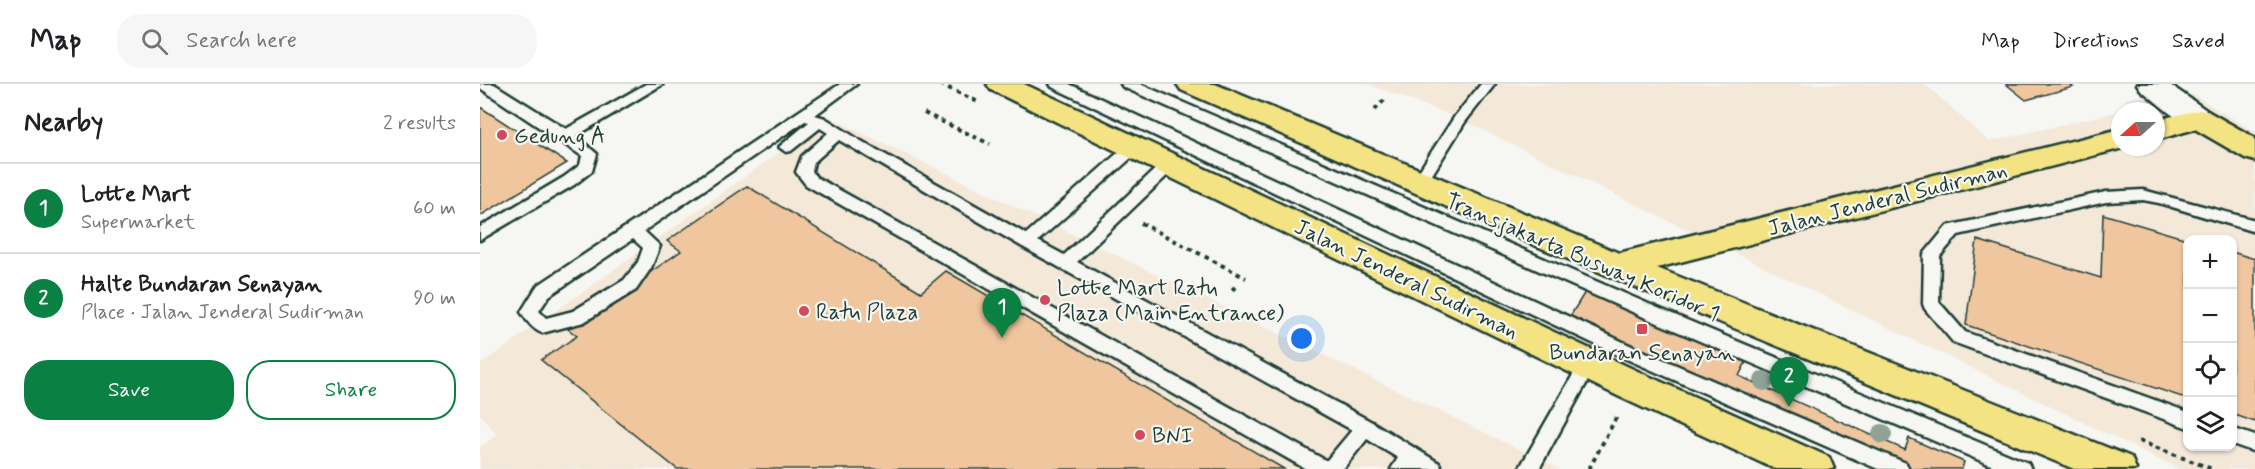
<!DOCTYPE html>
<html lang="en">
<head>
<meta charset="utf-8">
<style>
  body { margin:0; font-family:Mynerve,sans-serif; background:#f6f6f6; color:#202124 }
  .controls { position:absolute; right:18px; bottom:18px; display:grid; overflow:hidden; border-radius:12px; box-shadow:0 2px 4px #0004 }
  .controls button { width:54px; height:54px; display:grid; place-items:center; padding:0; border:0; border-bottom:2px solid #e0e0e0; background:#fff; color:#202124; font:30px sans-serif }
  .compass { position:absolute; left:1631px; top:18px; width:54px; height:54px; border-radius:50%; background:#fff; box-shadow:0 2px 4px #0004; rotate:249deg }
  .you { position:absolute; left:822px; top:255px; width:21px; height:21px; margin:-15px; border:4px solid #fff; border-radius:50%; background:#1a73e8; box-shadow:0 0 0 9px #1a73e833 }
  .badge { display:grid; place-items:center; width:39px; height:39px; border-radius:50%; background:#0b8043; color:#fff; font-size:20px; font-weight:700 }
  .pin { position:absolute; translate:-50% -50px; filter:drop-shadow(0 2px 3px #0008) }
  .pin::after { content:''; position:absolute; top:32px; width:21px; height:18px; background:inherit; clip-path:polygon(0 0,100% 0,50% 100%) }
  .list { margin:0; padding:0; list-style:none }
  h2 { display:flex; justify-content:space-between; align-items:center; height:78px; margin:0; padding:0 24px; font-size:26px }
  h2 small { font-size:20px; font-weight:400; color:#757577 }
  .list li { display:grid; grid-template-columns:39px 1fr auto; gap:18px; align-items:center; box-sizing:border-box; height:90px; padding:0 24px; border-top:2px solid #e0e0e0 }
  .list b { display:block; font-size:22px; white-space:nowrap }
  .list p { margin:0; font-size:20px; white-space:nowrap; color:#757577 }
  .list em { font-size:20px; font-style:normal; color:#757577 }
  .actions { display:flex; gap:12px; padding:18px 24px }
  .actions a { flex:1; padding:14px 0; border:2px solid #0b8043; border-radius:24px; text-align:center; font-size:21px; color:#0b8043 }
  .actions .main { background:#0b8043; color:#fff }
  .icon { flex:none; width:33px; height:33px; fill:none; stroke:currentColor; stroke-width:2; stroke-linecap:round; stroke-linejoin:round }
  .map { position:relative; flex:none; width:1775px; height:385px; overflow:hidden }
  header { display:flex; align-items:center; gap:36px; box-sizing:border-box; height:84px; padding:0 30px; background:#fff; border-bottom:2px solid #e0e0e0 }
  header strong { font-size:28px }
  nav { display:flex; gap:33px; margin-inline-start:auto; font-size:21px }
  .search { width:420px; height:54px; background:#f6f6f6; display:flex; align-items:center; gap:15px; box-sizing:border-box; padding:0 21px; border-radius:24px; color:#757577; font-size:22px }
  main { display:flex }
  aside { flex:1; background:#fff }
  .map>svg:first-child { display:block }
  .built { fill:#f4e8d9; fill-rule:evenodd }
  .building { fill:#f0c69f; stroke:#1f3d34; stroke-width:1.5 }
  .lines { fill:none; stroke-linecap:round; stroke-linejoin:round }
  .lane-casing { stroke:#1f3d34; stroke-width:5 }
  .secondary-casing { stroke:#1f3d34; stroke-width:5 }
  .primary-casing { stroke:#1f3d34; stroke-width:5 }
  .path { stroke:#1f3d34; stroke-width:4; stroke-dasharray:4.5 4.5; stroke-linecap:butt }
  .lane { fill:#f6f6f2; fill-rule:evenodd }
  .secondary { fill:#f6f6f2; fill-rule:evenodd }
  .primary { fill:#f4e382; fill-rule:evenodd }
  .tree { fill:#8fa296 }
  .poi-dot { fill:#d1495b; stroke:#f6f6f2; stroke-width:2 }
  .labels { text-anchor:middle; stroke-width:4.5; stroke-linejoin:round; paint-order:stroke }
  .poi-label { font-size:22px; fill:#1f3d34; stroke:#f6f6f2; text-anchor:start }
  .street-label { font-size:22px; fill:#1f3d34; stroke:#f6f6f2 }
</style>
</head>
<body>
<header>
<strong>Map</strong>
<div class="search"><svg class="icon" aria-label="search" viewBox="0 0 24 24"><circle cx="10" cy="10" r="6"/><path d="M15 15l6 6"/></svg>Search here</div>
<nav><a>Map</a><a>Directions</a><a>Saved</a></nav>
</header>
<main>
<aside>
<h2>Nearby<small>2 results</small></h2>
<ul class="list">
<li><span class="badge">1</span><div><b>Lotte Mart</b><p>Supermarket</p></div><em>60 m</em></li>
<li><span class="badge">2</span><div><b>Halte Bundaran Senayan</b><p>Place · Jalan Jenderal Sudirman</p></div><em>90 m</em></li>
</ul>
<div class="actions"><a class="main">Save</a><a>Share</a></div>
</aside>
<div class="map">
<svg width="1775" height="385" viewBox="0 0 1775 385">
  <rect width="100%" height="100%" fill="#f6f6f2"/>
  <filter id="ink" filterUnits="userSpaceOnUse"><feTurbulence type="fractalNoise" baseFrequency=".0167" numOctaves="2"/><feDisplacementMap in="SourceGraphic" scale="12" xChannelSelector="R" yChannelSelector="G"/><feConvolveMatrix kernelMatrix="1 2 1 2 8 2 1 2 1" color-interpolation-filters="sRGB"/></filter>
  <g filter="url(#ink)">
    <g class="built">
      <path d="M888 0H1445L1509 58 1640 27V63H1676V27H1641L1712 10 1775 48V385H1699L980 35ZM1708 156H1752V362H1708Z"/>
      <path d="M349 33 1080 385H0V363L17 351 0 330V281Z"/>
    </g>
    <g class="building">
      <path d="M1526 0H1588L1593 3 1546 16Z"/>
      <path d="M0 23 87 79 0 132Z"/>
      <path d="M267 102 441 208 466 187 804 385H197L61 276 97 252 88 245 201 167 187 157Z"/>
      <path d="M1623 130 1710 156H1708V315L1486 241 1497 156 1621 194Z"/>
      <path d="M1752 168 1775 175V338L1752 330Z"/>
      <path d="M1105 208 1266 278 1259 292 1425 366 1429 354 1484 378 1482 385H1427L1089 234Z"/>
    </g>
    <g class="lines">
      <g class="lane-casing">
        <g id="lane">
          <path d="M0 0H14L86 45 166 0H183L96 52 117 70 112 87 94 101 0 156V143L84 93 100 81 102 72 0 4Z"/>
          <path d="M360 0H377L335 31 345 34 381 57 546 150 649 59H659L661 63 659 67 558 157 584 171 685 76H695L697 80 695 84 597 178 892 338 959 379 962 385H911L918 374 887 355 863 385H826L326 101 316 88 322 72 348 49 340 44 311 67 306 68 299 63 329 38 325 37 164 147 180 162 171 184 156 206 104 238 62 249C53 246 46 236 41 228L57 202ZM359 56 541 162 872 346 847 376H845L336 93 332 87 334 78ZM153 155 163 164 158 178 144 196 93 227 66 234 59 227 69 212Z"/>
          <path d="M570 0H589L1154 263 1426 379 1429 385H1398L1142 273 572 3Z"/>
          <path d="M641 0H660L1178 224 1548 379 1551 385H1520L1166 234 643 3Z"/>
          <path d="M1001 0H1015L985 38 945 102H935L932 98 975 32Z"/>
          <path d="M1663 106 1775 136V148L1679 119 1663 116 1626 118 1478 151 1460 172 1459 218 1485 248 1708 328V344L1473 258 1445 225 1443 220 1444 170 1467 142 1626 108Z"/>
          <path d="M1108 273 1114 275 1117 280 1059 385H1039L1102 275Z"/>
          <path d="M1752 344 1775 352V368L1752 360Z"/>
        </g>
      </g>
      <g class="secondary-casing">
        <path id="secondary" d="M1657 0H1689L1729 28 1733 35 1729 42C1705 48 1680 20 1661 6Z"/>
      </g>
      <g class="primary-casing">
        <g id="primary">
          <path d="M507 0H544L1166 291 1349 373 1354 385H1295L1140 313 511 6Z"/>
          <path d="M697 0H735L1139 169 1640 45V63H1647L1177 184 1651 373 1656 385H1594L1047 158 701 6Z"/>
          <path d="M1719 26 1729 28 1775 54V77L1765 74 1715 45 1676 56V36Z"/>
        </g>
      </g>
      <g class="path">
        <path d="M460 0 498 18"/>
        <path d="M895 26 907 13"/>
        <path d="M444 29 510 60"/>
        <path d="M661 139 766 194"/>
        <path d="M752 206 755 203"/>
        <path d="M1659 357 1732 385"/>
        <path d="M1109 385 1138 330"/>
      </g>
      <use href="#lane" class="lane"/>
      <use href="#secondary" class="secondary"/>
      <use href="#primary" class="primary"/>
    </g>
    <g class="tree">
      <circle cx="1284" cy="297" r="10"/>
      <circle cx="1402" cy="350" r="10"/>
    </g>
  </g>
  <g class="poi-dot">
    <circle cx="22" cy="51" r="6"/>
    <circle cx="565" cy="216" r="6"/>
    <circle cx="324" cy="227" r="6"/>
    <rect x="1156" y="239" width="12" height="12" rx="3"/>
    <circle cx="660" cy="351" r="6"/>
  </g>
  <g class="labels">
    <g class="poi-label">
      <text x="34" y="59">Gedung A</text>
      <text x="577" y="211">Lotte Mart Ratu<tspan x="577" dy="25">Plaza (Main Entrance)</tspan></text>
      <text x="336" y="235">Ratu Plaza</text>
      <text x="1162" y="276" text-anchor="middle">Bundaran Senayan</text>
      <text x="672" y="359">BNI</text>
    </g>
    <g class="street-label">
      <text transform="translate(1407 114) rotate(-14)" y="8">Jalan Jenderal Sudirman</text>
      <text transform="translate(1103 172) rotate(23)" y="8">Transjakarta Busway Koridor 1</text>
      <text transform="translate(927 194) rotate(26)" y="8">Jalan Jenderal Sudirman</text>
    </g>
  </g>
</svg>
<div class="controls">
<button>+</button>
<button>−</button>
<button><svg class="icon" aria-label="locate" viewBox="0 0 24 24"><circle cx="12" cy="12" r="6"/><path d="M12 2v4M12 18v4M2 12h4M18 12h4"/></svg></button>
<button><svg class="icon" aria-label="layers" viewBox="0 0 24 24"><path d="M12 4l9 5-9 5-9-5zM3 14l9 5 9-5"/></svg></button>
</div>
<svg class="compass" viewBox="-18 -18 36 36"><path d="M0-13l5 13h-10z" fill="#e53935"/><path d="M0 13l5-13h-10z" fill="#757577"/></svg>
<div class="you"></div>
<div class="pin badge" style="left:522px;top:254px">1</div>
<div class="pin badge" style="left:1309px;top:323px">2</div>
</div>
</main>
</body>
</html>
